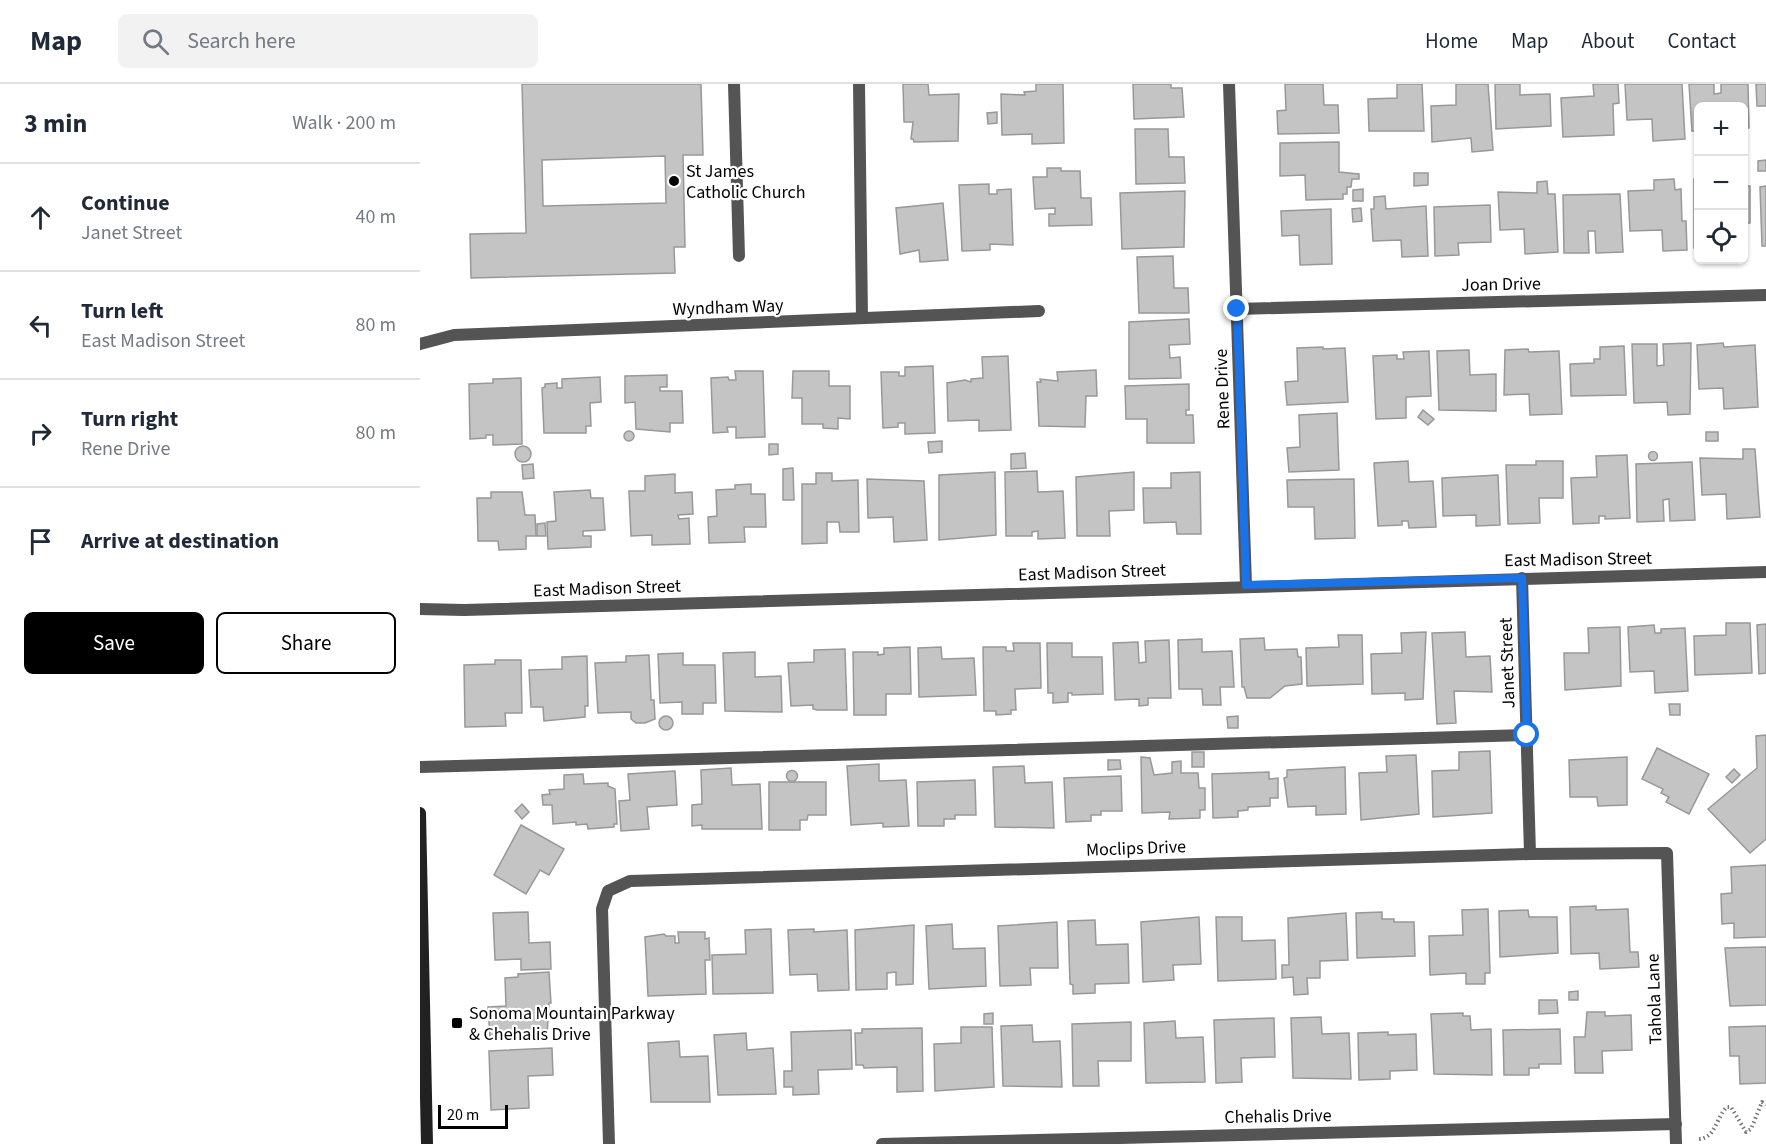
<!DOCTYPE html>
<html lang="en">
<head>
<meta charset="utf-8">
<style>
  body { margin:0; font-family:"Source Sans 3",sans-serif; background:#f2f2f3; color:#1f2937 }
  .controls { position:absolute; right:18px; top:18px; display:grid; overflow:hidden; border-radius:9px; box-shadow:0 2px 4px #0004 }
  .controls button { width:54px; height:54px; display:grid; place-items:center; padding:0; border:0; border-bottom:2px solid #e0e1e3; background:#fff; color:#1f2937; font:30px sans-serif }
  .scale { position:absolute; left:18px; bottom:15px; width:70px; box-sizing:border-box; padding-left:6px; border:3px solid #000; border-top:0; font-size:16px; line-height:21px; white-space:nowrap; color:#000; -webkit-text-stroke:4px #fff; paint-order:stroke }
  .stop { position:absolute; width:18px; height:18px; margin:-14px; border:4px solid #1a73e8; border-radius:50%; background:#fff }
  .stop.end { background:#1a73e8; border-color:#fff; box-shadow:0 2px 6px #0008 }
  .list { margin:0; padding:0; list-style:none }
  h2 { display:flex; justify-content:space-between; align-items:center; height:78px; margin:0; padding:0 24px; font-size:26px }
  h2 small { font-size:20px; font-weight:400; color:#747a83 }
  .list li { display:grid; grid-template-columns:39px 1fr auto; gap:18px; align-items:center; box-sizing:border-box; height:108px; padding:0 24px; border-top:2px solid #e0e1e3 }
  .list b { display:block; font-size:22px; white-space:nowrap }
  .list p { margin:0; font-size:20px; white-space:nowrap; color:#747a83 }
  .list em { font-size:20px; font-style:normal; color:#747a83 }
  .actions { display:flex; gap:12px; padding:18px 24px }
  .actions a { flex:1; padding:14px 0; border:2px solid #000; border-radius:9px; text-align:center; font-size:21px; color:#000 }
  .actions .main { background:#000; color:#fff }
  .icon { flex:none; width:33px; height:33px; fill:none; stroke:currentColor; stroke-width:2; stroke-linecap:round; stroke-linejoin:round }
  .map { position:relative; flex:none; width:1346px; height:1060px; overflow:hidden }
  header { display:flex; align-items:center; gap:36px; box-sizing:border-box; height:84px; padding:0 30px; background:#fff; border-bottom:2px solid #e0e1e3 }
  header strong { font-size:28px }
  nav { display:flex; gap:33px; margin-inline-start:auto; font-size:21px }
  .search { width:420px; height:54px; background:#f2f2f3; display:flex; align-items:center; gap:15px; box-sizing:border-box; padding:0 21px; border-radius:9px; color:#747a83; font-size:22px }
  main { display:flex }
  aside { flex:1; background:#fff }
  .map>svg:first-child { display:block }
  .building { fill:#c4c4c4; stroke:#989898; stroke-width:1.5; fill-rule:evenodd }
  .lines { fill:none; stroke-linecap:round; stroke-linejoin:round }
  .path { stroke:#767676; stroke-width:4; stroke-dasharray:1.5 3; stroke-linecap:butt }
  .lane { stroke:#545454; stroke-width:12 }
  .street { stroke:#545454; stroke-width:12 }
  .secondary { stroke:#212121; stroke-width:12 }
  .route { stroke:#1a73e8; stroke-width:8 }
  .poi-dot { fill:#000; stroke:#fff; stroke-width:2 }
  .labels { text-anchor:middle; stroke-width:4.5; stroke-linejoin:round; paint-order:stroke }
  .poi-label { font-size:18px; fill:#000; stroke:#fff; text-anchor:start }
  .street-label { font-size:18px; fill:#000; stroke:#fff }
</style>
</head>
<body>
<header>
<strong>Map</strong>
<div class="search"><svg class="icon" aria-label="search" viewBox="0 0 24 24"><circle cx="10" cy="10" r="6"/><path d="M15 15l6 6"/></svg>Search here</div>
<nav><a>Home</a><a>Map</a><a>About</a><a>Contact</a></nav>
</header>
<main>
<aside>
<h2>3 min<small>Walk · 200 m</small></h2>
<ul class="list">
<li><svg class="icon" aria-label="ahead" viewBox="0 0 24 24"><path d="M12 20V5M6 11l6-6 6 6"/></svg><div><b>Continue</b><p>Janet Street</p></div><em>40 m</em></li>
<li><svg class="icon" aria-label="left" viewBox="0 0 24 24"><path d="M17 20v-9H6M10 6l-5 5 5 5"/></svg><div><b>Turn left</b><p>East Madison Street</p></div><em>80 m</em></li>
<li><svg class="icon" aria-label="right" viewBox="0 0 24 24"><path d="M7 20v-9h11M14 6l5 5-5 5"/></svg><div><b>Turn right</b><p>Rene Drive</p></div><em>80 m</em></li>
<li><svg class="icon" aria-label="arrive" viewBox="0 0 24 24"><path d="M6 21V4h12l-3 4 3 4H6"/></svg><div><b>Arrive at destination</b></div></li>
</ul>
<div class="actions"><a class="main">Save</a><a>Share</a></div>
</aside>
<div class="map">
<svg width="1346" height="1060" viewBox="0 0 1346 1060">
  <rect width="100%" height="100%" fill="#fff"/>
  <g class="building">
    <path d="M102 0H281L283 71H263L265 163H254L255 189 51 194 50 150 106 149ZM245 72 246 119 123 122 122 76Z"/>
    <path d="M483 0H508L509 11 539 10 538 57 494 58 493 55H491L493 38H484Z"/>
    <path d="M616 0H643L644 59 612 60V50L582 51 581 10 605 11 604 8 616 7Z"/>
    <path d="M713 0H751V4H762L764 33 714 35Z"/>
    <path d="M865 0H903L904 21H918L919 49 858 50 857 27 866 26Z"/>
    <path d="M977 0H1002L1004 47H949L948 15 977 14Z"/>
    <path d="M1036 0H1068L1073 66 1052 68 1051 54 1012 58 1011 22 1036 21Z"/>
    <path d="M1075 0H1100V11L1130 10 1131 42 1076 45Z"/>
    <path d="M1173 0H1198L1199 19 1193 20 1194 51 1143 53 1141 14 1174 12Z"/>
    <path d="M1205 0H1262L1265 55 1233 57 1232 35 1207 36Z"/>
    <path d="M1269 0H1294V10L1301 9V0H1328L1329 44 1324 45V22H1278V46L1272 47Z"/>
    <path d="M1336 0H1346V22H1337Z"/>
    <path d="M577 28V39L568 40 567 29Z"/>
    <path d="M715 45H748L749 73H764L765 99 716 100Z"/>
    <path d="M919 58V88L939 90V95H932L931 103H927V110H923V115L886 116 885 91 860 92V59Z"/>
    <path d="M1346 76V87H1338V77Z"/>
    <path d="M627 84H641V87H660L661 114H671L672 141 629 142V130H635V124L615 125 613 93H627Z"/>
    <path d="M994 89H1008V101L994 102Z"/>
    <path d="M1254 95 1255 106 1261 105 1262 137H1266L1267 166 1243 167 1242 146 1210 147 1208 107 1234 106V96Z"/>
    <rect x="1274" y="95" width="4" height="69"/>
    <path d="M1127 97 1128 110H1135L1138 168 1105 170 1104 145 1080 146 1078 108 1117 109V98Z"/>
    <path d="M569 100V110H577V106L591 105 593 161 570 160V166L542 167 539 101Z"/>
    <rect x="1324" y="102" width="6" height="37"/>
    <path d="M1346 102V162H1342L1340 103Z"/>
    <path d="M943 105V117H933V106Z"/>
    <path d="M765 107 764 163 702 165 700 109Z"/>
    <path d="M1200 110 1203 168 1176 169 1175 147H1168L1169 169H1144L1143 111Z"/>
    <path d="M965 112 966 125 1006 122 1008 172 982 173 981 156 953 157 951 125H954V113Z"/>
    <path d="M523 119 528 176 500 178 499 166 480 170 476 124Z"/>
    <path d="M1070 121 1071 158 1038 159 1039 171 1015 172 1014 123Z"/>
    <path d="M941 124 942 137 933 138 932 125Z"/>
    <path d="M911 125 912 180 880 181 879 151 862 152 861 127Z"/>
    <path d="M753 172 754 204H768L769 229H719L717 173Z"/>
    <path d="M769 235 770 260 749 261 750 274 760 273 761 294 709 295V238Z"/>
    <path d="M1271 259 1270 330 1248 331 1247 318 1214 319 1212 260H1237V282L1244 281 1243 260Z"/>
    <path d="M1303 259 1304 263 1335 261 1338 323 1304 325 1303 304 1279 305 1277 261Z"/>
    <path d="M1204 262 1206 311 1151 312 1150 280 1174 279V275H1180V263Z"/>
    <path d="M903 263V265L925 264 928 318 867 321 865 298 878 297 877 264Z"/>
    <path d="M1108 265 1109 268 1139 267 1142 330 1110 331 1109 310 1084 311 1085 266Z"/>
    <path d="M1049 266 1050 291 1076 290V327L1019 326 1017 267Z"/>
    <path d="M1009 267 1011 312 986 313V334L956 335 953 272 977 271V275H984L983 268Z"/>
    <path d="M588 272 591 346 559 347V336L528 337 527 299 545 296 551 298V295L563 294 562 273Z"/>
    <path d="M513 282 515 349 485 350V339H478V343L463 344 461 288H479V292H485V283Z"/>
    <path d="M676 286 677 312H666L665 343 619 342 617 298H621L620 295 638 297 637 288Z"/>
    <path d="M315 287H343L345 353 316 354V343H307L308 348 293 349 291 294 308 293 309 296H316Z"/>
    <path d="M373 287H409V302H430V335L418 334V345L403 344V340H382V314H372Z"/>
    <path d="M247 291V303H240V307H262L263 339H250V348L216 345 215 318 205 319V292Z"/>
    <path d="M180 293 181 318 170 319 171 342H166V349H124L122 304 125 303V300L137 299V304H142V295Z"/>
    <path d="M101 294 102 360 73 361V351H66V354L50 355 49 300 73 299V295Z"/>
    <path d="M769 300V326H766V331H773L774 359H727V335H706L705 302Z"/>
    <path d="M1003 326 1014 335 1008 341 998 333Z"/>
    <path d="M917 329 919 386 869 388 867 364 880 363 879 331Z"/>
    <circle cx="209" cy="352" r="5"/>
    <rect x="1286" y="348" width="12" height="9"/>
    <path d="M522 357V368L509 369 508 358Z"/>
    <path d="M349 360H358V370L349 371Z"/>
    <circle cx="103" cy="370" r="8"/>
    <path d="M1323 365H1335L1340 433 1307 435 1306 410 1282 411 1280 374 1323 375Z"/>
    <circle cx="1233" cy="372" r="4.5"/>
    <path d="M605 369 606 384 591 385V370Z"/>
    <path d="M1207 371 1210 434 1185 435V432H1179V439L1153 440 1151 394 1177 393 1176 372Z"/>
    <path d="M988 377 989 398 1013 397 1016 443 989 444 988 437H982V441L958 442 954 379Z"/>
    <path d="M1116 377H1143V414H1119L1120 439 1088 440 1086 381H1116Z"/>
    <path d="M1272 378 1275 436 1250 437 1249 415 1243 416 1244 437 1217 438 1216 380Z"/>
    <path d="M113 380 114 394 103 395 102 381Z"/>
    <path d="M373 384 374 416H363V385Z"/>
    <path d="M617 387 618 408 643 407 645 454 618 455V447L612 448V452H586L585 388Z"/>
    <path d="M575 388 576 451 519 456V391Z"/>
    <path d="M714 388V426L689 427 690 452H657L656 393Z"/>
    <path d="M780 388 781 450H757L756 438 724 439 723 404H751V389Z"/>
    <path d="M396 389H412V397L438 396 439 448H420L419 438H407V459L382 460V400H396Z"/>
    <path d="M255 390V409L272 408 273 430 258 431 259 435 269 434 270 460 232 461V451L211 452 209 407H225V392Z"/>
    <path d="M1078 391 1080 441 1056 442V431L1023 432 1022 394Z"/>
    <path d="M447 395 504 397 507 456 474 458 473 433 448 434Z"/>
    <path d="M934 395 935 454 895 455 894 423H868L867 396Z"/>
    <path d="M331 400V410H345L346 443H324L325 458 289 459 288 433 297 432 296 406 315 405V401Z"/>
    <path d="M170 406 171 414H183L185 446 163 447V452H171V463L128 465 127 438 136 437 134 408Z"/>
    <path d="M71 408H102L105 431H115L116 452H106V465L79 466 78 457H58L57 414H71Z"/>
    <path d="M125 439 126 452H117V440Z"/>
    <path d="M1306 539H1330L1332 589 1275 591 1274 552 1306 551Z"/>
    <path d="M1346 540V589L1339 590 1337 541Z"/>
    <path d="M1234 541 1235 549H1241V545L1265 544 1268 607 1235 609 1234 587 1210 588 1208 543Z"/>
    <path d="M1200 543 1201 602 1145 606 1144 569H1169L1168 544Z"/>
    <path d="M1006 548 1003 615 985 616V609L952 610 951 570 982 569 981 549Z"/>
    <path d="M1045 548 1046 573 1070 572 1072 608 1034 607 1036 639 1017 640 1012 549Z"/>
    <path d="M918 551H942L943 600 887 602 886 564 919 563Z"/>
    <path d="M844 554 845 566 877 565 878 573H881L882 600 865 602 850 614H827L824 603H822L820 555Z"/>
    <path d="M782 555V568L812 567 814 603H800L801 621H783L782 605H759L758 556Z"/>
    <path d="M749 556 751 614H728V621L719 622V615L695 616 693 559 718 558 719 579 726 578 725 557Z"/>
    <path d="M593 559H620L621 604 595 605 596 626H591V630L576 631V627H564L563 563H586V567H594Z"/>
    <path d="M627 559H652V573H682L683 610 652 611V609H648V618L633 619V609H628Z"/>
    <path d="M490 563 491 610H466V631H434L433 568H458V571L464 570V564Z"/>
    <path d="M521 563 522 575 554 574 556 611 499 613 498 564Z"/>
    <path d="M425 565 427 626H397L393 625V621L371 622 368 579 394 578V566Z"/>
    <path d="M335 568V593L361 592 362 628 305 627 303 569Z"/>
    <path d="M263 569V581H295L296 619H283V630H262V618L240 619 238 570Z"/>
    <path d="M229 571 231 616H234L235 635 225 639H216L211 635V628L178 629 175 579 206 578V572Z"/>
    <path d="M167 572 168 622H165V633L124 637 123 623H111L109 586 142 585V573Z"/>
    <path d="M75 576H101L102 629H85L86 642 45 643 44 581 75 580Z"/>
    <path d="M1249 620H1260V631H1250Z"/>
    <circle cx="246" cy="639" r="7"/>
    <path d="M818 632V644H808L807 633Z"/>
    <path d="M1346 651V755L1330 769 1288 725 1337 684 1336 652Z"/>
    <path d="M1237 664 1289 690 1269 730 1246 718 1249 713 1241 709 1243 705 1222 695Z"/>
    <path d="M1070 667 1072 729 1013 733 1012 687 1039 686V668Z"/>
    <rect x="772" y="668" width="12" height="15"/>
    <path d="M996 671 999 730 941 736 939 689 967 688 966 672Z"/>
    <path d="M721 673 730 674 734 691 752 689V678L761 677V689H778L779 704H785V726H780V734L749 735 750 728 722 729Z"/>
    <path d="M1207 673V721L1178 722 1177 713H1150L1149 676Z"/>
    <path d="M688 676H700L701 685 688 686Z"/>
    <path d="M459 680V697L486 696 489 742 463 743V739L431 741 427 682Z"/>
    <path d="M604 682 605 699 632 698 634 744 575 743 573 683Z"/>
    <path d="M925 683 926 730 896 731V722L868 723 864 694 867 693V686Z"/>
    <path d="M311 684 312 701 340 700 342 745H282V741L272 742V721L282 720 281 686Z"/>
    <path d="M1314 685 1320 691 1312 699 1306 693Z"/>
    <circle cx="372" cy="692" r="5.5"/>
    <path d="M255 687 257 721 227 723 229 745 201 747 199 717 210 716 208 690Z"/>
    <path d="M849 688V695L858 694V714H850V722L828 723V726L818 727V733L793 734 792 690Z"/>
    <path d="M163 690 164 700 188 699V702L195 705 197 740H194V743L168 745 167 740 156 741V738L133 740 132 721H123L122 711 130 710 129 706 144 705V691Z"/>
    <path d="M701 692 702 727H681V731H671V737L646 738 644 694Z"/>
    <path d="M555 696 556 731H535V735H524V742H498L497 698Z"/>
    <path d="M349 698H406V731H388L387 736H380V746H349Z"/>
    <path d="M102 720 109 728 102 735 95 727Z"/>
    <path d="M101 741 144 765 129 791 120 786 106 810 74 791Z"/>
    <path d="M1346 781V853L1314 854V839L1302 840 1301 810 1312 809 1311 783Z"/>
    <path d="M1176 822V826L1208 825 1210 868H1218L1219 883 1180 885 1179 869 1151 870 1150 823Z"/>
    <path d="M1068 825 1070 889H1065V900H1046V889L1010 891 1009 852 1043 851 1042 826Z"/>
    <path d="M1108 826 1109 833H1137L1138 869 1080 873 1079 827Z"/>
    <path d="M108 828 109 859 130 858 131 885 101 886V875L75 876 73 829Z"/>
    <path d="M962 828V835H974V838H994L995 872 937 874 936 829Z"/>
    <path d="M926 829 928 876 900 877V894H887L888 910 874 911 873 893 862 894V881H869L868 834Z"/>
    <path d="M779 833 781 880 753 881 754 896 723 898 721 838Z"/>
    <path d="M796 833H822V857L855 856 856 895 798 897Z"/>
    <path d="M675 836 676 861 708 860 709 899 675 900V909L653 910V901L650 900 648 837Z"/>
    <path d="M637 838 638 884H610L611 901 580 902 578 842Z"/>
    <path d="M532 840 533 865 565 864 566 902 509 905 506 842Z"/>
    <path d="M494 841 493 900 476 901V888L467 889V905L436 906 435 846Z"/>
    <path d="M351 845 353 909 293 910 292 871 326 870 325 846Z"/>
    <path d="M394 845V848L427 846 429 906 398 907 397 890 370 891 368 846Z"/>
    <path d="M258 848H285V855L289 854 290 876H285L286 910 228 912 225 853 244 850 246 852H255V859H259Z"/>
    <path d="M1346 863V921L1310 922 1305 864Z"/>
    <path d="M129 888 131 919H129L127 951 70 954 68 923 86 922 85 894 98 893V890Z"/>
    <path d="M1158 907V916H1149V908Z"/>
    <path d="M1119 916H1137L1138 929 1119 930Z"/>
    <path d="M1167 928H1185V932L1211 931 1212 966 1182 967 1183 989H1155L1154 953H1165Z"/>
    <path d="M573 929V940H564V930Z"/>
    <path d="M1043 929V932H1050L1051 946 1071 945 1072 991 1014 990 1011 930Z"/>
    <path d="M901 933 902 950 929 949 931 995 873 994 871 934Z"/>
    <path d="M854 934 855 973 821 974 822 998 796 999 794 936Z"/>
    <path d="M755 937 756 954 783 953 785 998 726 999 724 939Z"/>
    <path d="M711 938V977H678L679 1002H653L652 940Z"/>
    <path d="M612 941 613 958 640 957 642 1003 583 1002 581 942Z"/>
    <path d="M1346 942V999L1320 1000 1319 972H1310L1309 943Z"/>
    <path d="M541 943H572L574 1003 515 1007 514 960 541 959Z"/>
    <path d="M502 944 503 1007 477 1008V983L444 984 443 981H436L435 949H442V945Z"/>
    <path d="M1140 945 1141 980H1119V984H1109V991H1084L1083 946Z"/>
    <path d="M431 946 432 985 398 986 399 1010 373 1011V1003H364V987H372L371 948Z"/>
    <path d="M968 948V951L996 950 997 986 970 987V995L939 996 938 949Z"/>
    <path d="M326 949 327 966 353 964 356 1010 298 1011 294 951Z"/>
    <path d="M259 957 260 973 288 972 290 1018H231L228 959Z"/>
    <path d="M132 964 133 991 108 992 109 1024 71 1026 69 967Z"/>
  </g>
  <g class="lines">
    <path class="path" d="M1279 1055C1296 1054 1296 1033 1307 1023H1311L1326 1048 1331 1045 1342 1018 1346 1021"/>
    <g class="lane">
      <path d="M314 0 319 172"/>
      <path d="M439 0 442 234"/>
      <path d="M0 683 1107 651"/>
    </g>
    <g class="street">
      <path d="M809 0 826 501"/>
      <path d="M817 225 1346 211"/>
      <path d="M0 260 34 251 619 227"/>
      <path d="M1102 494 1110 770"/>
      <path d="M0 525 44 526 1346 488"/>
      <path d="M189 1060 182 825 188 807 210 797 1110 770 1247 769 1256 1060"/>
      <path d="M462 1060 1256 1040"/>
    </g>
    <path class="secondary" d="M0 729 7 1060"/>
  </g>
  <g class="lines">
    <path class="route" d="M817 225 826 501 1102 494 1107 651"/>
  </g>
  <g class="poi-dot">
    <circle cx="254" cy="97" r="6"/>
    <rect x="31" y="933" width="12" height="12" rx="3"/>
  </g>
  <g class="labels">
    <g class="poi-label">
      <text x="266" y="93">St James<tspan x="266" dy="21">Catholic Church</tspan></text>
      <text x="49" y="935">Sonoma Mountain Parkway<tspan x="49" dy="21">&amp; Chehalis Drive</tspan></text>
    </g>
    <g class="street-label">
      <text transform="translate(1081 200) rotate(-1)" y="6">Joan Drive</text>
      <text transform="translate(308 223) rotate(-2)" y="6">Wyndham Way</text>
      <text transform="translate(802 305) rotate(-92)" y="6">Rene Drive</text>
      <text transform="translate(1158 475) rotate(-1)" y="6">East Madison Street</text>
      <text transform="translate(672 488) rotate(-2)" y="6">East Madison Street</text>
      <text transform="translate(187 504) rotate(-2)" y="6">East Madison Street</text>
      <text transform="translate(1087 579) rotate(-92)" y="6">Janet Street</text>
      <text transform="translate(716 764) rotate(-2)" y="6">Moclips Drive</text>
      <text transform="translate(1234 915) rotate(-92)" y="6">Tahola Lane</text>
      <text transform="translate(858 1032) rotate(-1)" y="6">Chehalis Drive</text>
    </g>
  </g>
</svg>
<div class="controls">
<button>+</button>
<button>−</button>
<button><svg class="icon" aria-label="locate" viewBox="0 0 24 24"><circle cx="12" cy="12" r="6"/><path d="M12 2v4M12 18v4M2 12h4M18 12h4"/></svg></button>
</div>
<div class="scale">20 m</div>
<div class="stop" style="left:1107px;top:651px"></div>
<div class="stop end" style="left:817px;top:225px"></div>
</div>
</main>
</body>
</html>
